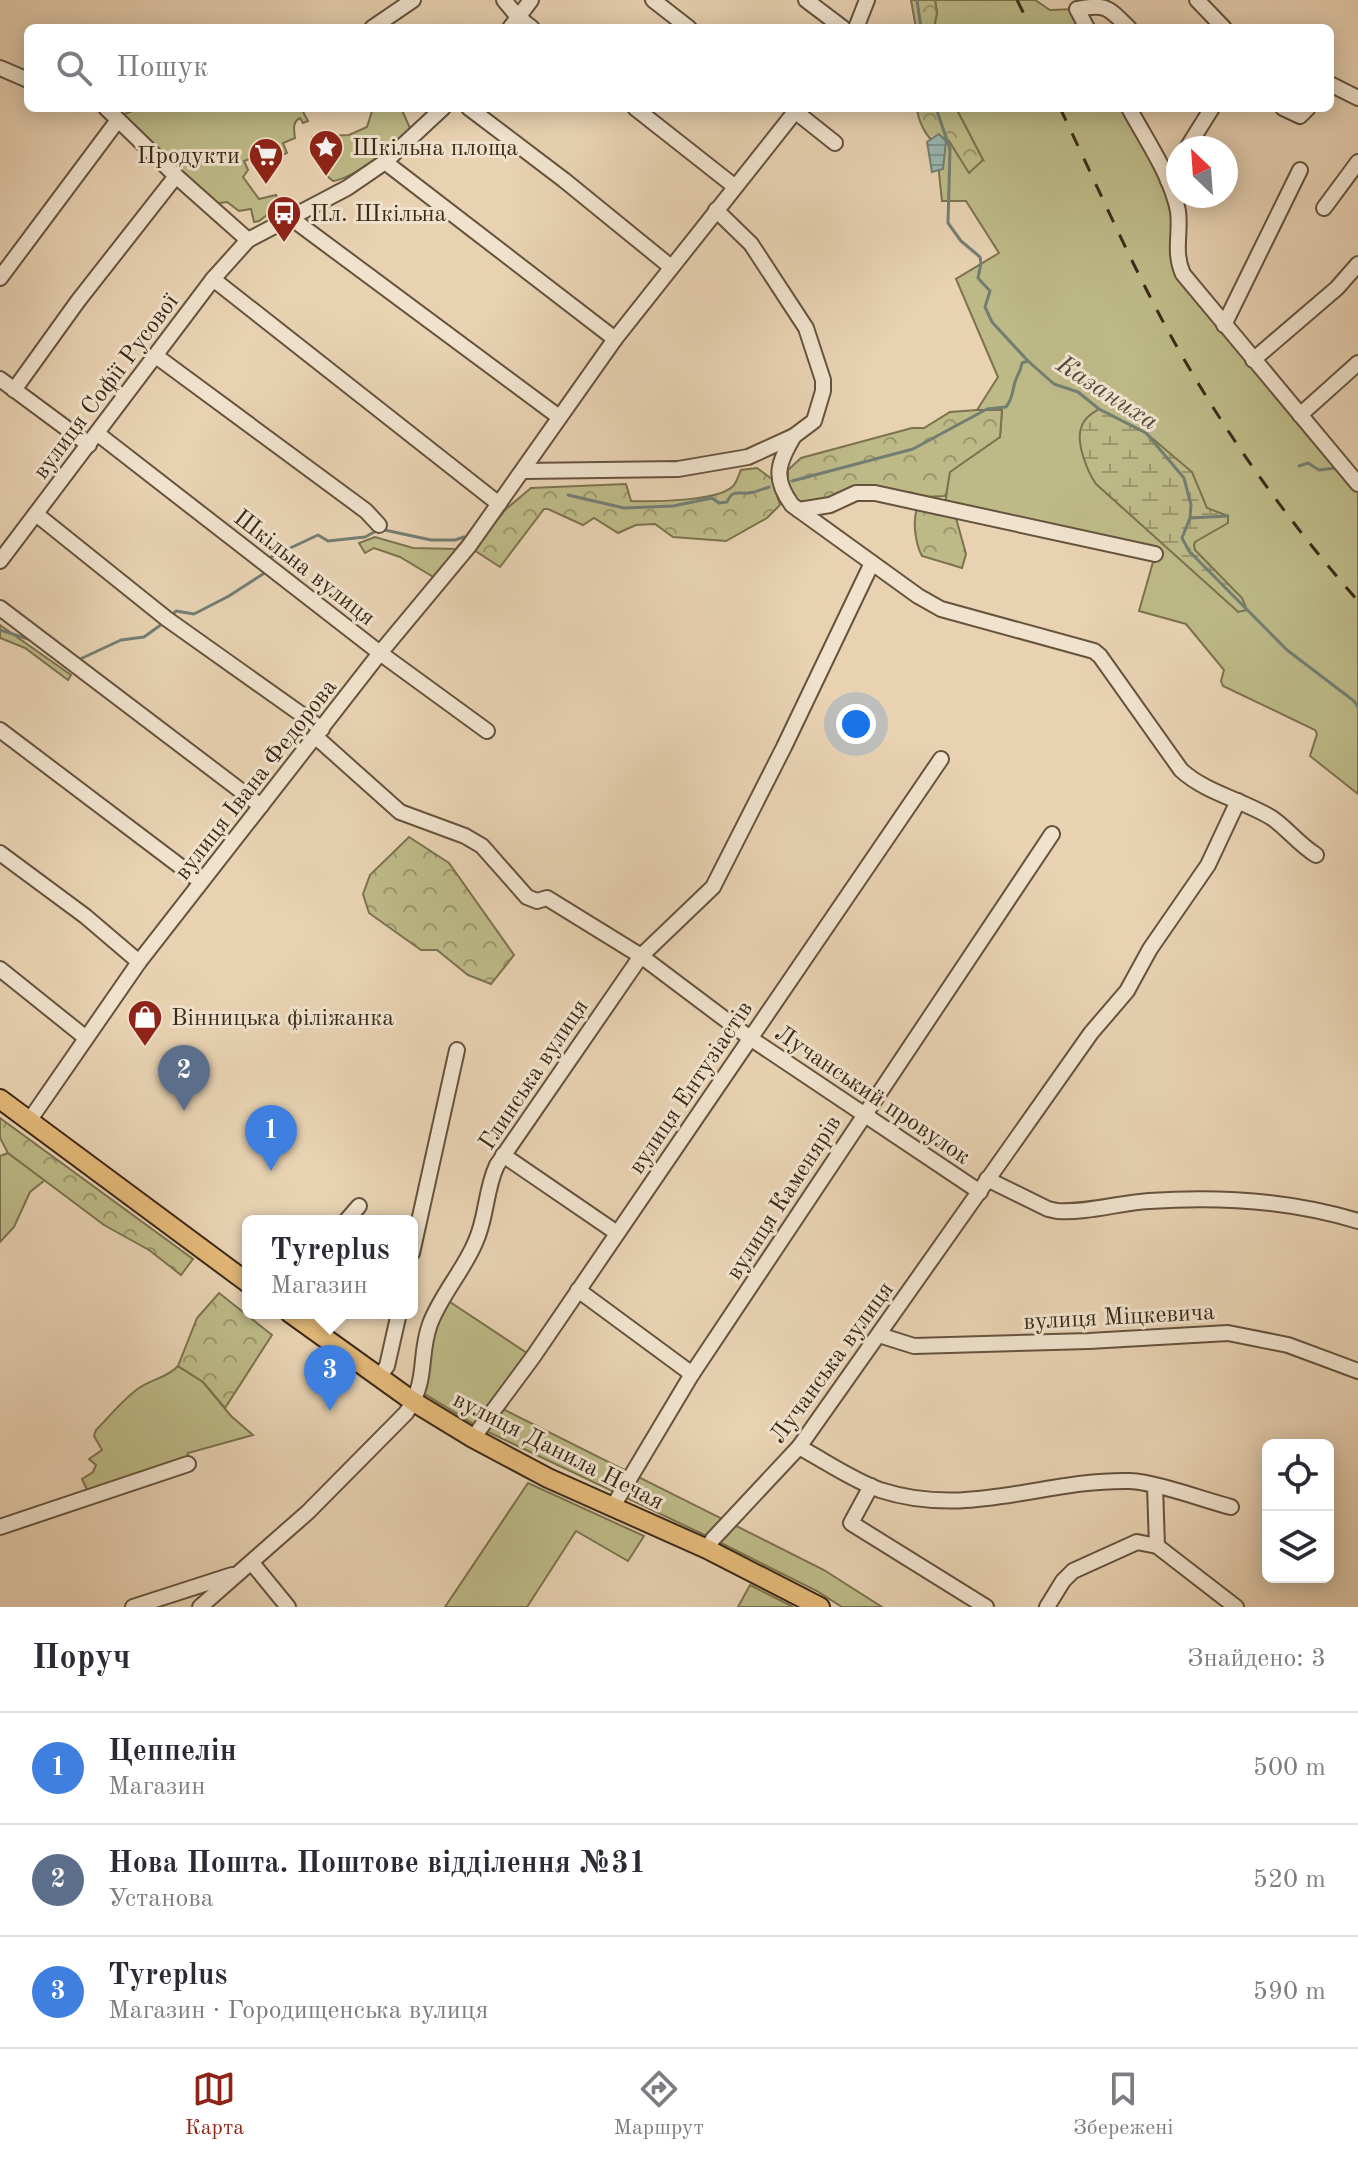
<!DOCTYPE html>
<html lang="uk">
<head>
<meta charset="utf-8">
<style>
  body { margin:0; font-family:"Old Standard TT",serif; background:#f7f7f7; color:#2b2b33 }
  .controls { position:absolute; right:24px; bottom:24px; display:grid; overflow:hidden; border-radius:12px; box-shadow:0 4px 20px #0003 }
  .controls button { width:72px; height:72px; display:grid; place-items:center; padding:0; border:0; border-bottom:2px solid #e1e1e2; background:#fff; color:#2b2b33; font:40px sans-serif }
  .compass { position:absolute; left:1166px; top:136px; width:72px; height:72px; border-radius:50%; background:#fff; box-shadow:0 4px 20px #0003; rotate:335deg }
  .you { position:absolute; left:856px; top:724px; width:28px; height:28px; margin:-20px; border:6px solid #fff; border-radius:50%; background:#1a73e8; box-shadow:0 0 0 12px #1a73e833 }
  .badge { display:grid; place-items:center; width:52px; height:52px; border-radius:50%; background:#8f2418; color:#fff; font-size:26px; font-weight:700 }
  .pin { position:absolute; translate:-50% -66px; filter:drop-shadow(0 2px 4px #0008) }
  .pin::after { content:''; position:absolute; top:42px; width:28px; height:24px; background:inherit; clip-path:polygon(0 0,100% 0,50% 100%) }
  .popup { position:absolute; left:242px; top:1215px; width:176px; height:104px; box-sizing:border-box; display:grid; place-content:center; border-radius:12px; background:#fff; filter:drop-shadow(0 2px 6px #0005); font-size:26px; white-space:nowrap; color:#7c7c81 }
  .popup b { font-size:30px; color:#2b2b33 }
  .popup::after { content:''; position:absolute; left:50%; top:100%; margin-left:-16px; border:16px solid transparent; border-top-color:#fff }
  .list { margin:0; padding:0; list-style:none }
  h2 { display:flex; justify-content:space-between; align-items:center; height:104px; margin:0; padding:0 32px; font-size:34px }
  h2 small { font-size:26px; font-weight:400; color:#7c7c81 }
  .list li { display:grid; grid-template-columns:52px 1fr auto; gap:24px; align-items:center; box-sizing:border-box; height:112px; padding:0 32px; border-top:2px solid #e1e1e2 }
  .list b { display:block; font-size:30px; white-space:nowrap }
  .list p { margin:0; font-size:26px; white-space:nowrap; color:#7c7c81 }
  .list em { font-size:26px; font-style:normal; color:#7c7c81 }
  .icon { flex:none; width:44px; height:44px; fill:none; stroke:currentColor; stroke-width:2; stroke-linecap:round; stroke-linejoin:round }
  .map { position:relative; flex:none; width:1358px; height:1607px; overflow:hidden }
  .search { position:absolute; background:#fff; box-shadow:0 4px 20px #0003; left:24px; right:24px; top:24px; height:88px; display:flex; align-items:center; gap:20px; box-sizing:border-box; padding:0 28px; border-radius:12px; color:#7c7c81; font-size:30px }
  .sheet { height:440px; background:#fff }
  nav { display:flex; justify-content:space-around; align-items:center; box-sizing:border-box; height:112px; border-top:2px solid #e1e1e2; background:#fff; font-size:22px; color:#7c7c81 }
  nav a { display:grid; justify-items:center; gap:4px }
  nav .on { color:#8f2418 }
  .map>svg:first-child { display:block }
  .green { fill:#bdba87; stroke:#7c724f; stroke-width:2 }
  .forest { fill:url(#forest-crowns); stroke:#7c724f; stroke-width:2 }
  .wetland { fill:url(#wetland-marsh); stroke:#7c724f; stroke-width:2 }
  .water { fill:url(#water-rules); stroke:#737e73; stroke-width:2 }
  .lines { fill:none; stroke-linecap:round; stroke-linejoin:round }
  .stream { stroke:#737e73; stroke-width:3 }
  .minor-casing { stroke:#66533e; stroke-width:18 }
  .major-casing { stroke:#3b2917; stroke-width:22 }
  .minor { stroke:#f0e2cd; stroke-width:14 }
  .major { stroke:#e4b979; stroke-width:18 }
  .rail { stroke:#3b2917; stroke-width:3; stroke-dasharray:14 14; stroke-linecap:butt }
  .labels { text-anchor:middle; stroke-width:6; stroke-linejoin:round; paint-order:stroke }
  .poi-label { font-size:24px; fill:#3b2917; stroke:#f0e2cd; text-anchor:start }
  .street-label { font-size:24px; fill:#3b2917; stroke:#f0e2cd }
  .water-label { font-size:26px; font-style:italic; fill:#524c3e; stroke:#f0e2cd }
</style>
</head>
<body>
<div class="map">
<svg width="1358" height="1607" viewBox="0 0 1358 1607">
  <defs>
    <pattern id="forest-crowns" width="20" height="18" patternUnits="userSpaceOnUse" patternTransform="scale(2)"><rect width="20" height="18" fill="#bdba87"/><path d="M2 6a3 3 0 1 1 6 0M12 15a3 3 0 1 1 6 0" fill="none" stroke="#9b976d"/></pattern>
    <pattern id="wetland-marsh" width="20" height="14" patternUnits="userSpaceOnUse" patternTransform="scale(2)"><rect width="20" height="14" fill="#bdba87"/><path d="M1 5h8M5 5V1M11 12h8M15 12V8" fill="none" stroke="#9b976d"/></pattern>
    <pattern id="water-rules" width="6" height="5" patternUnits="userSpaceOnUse" patternTransform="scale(2)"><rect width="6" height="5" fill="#98b7b1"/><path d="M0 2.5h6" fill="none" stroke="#7d958f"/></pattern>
  </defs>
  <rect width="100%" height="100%" fill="#e8d2b2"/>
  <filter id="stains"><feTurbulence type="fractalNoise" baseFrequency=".0025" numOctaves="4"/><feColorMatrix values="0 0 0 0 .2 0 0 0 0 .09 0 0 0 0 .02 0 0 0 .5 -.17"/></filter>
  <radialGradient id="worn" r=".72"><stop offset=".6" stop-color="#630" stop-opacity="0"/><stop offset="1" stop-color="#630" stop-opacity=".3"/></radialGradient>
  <g class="green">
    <path d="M935 0H1035L1050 10 1077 9 1087 28H934L937 13Z"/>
    <path d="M142 108H301L308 121 303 123 300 118C292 122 294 130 295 138L283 143 287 153 263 163 257 156 244 161 248 170 243 177 259 199 276 195 279 202 275 204 276 208 259 221 254 222 251 209 239 211 227 202 212 204 123 119 124 114Z"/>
    <path d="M373 108H401L410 128C396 144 353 179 333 181L327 176 311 142 312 137 316 135 318 139 326 136 349 135 367 127Z"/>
    <path d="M956 108H1129L1168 180 1178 260 1358 484V794L1310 756 1317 734 1315 730 1223 686 1221 681 1224 670 1186 624 1139 611 1155 555 945 506 949 472 1000 437 1002 411 977 410 998 377 956 279 999 253 966 201H942L936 144 949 140 983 160Z"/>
    <path d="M481 518 440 581 400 557 374 548 365 553 359 543 375 537 413 548 456 549Z"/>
    <path d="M0 625 71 675 68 680 25 648 0 638Z"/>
    <path d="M8 1153 45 1180 30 1192 14 1227 0 1242V1156Z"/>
    <path d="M444 1298 533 1357 497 1406 824 1570 882 1607H842L817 1591 713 1539 480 1428 420 1391Z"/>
    <path d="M178 1366 203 1382 231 1416 253 1435 188 1453 186 1460 89 1494 82 1479 93 1472 96 1465 89 1459 102 1450 94 1436 96 1430C110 1416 123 1399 139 1388 152 1379 167 1378 178 1366Z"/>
    <path d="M528 1483 644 1536 628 1561 576 1531 527 1607H445Z"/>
    <path d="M750 1585 793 1607H738Z"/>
  </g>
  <g class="forest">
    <path d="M911 0H935L937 13 934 28H916Z"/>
    <path d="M917 108H956L983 160 969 173 949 141 936 144C926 137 918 121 917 108Z"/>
    <path d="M977 410H1002L1000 437 950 472 946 496 798 502 788 489V470L801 458 912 428H924L950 412Z"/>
    <path d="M757 468 772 479 780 505 767 518 726 541 673 537 655 524 636 525 618 533 594 518 583 525 548 509H544L500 567 474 550 506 509 531 488 626 484 631 501C652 502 717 501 732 487 737 483 738 476 741 470Z"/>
    <path d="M918 506 933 508 956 518 966 554 962 568 922 556C915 543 912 519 918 506Z"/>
    <path d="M409 837 449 863 514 955 491 984 468 975 437 950H421L369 913 363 894 370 875Z"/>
    <path d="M0 1118 193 1259 181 1275 149 1250 104 1225 8 1153 0 1138Z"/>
    <path d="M219 1293 272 1335 225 1408 203 1382 178 1366 197 1318Z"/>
  </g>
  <path class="wetland" d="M1099 409 1146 433 1192 472 1207 508 1228 516V523L1195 542 1194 545 1195 550 1242 598 1247 610 1238 612 1235 609 1096 484C1087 471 1076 443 1081 428 1084 418 1091 414 1099 409Z"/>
  <path class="water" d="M939 134 946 141 943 169 932 172 927 142Z"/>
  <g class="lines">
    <g class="stream">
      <path d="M917 0 921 28"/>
      <path d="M936 108 950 149 948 223 961 241 980 257 981 263 978 278 990 291 985 307 992 322 1028 361 1054 384 1078 392 1099 409 1146 433 1184 478 1191 505 1190 518 1182 538 1189 551 1287 650 1354 701 1358 707"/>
      <path d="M1299 466 1308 463 1319 470 1335 468"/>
      <path d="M792 481 913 449 987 409 1006 407C1013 398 1012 392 1015 382 1017 375 1021 371 1022 363L1028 361"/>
      <path d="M568 495 624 508 673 506 712 498 719 503 727 502C733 489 737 494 749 493 756 492 763 489 769 487"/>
      <path d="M1190 518 1228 516"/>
      <path d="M271 557 318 535 328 541 365 537 380 529 431 540H455L464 537"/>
      <path d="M171 616 176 611 194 614 229 596 263 574"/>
      <path d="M0 630 31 640"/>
      <path d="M78 660 121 640 144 637 162 624"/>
    </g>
    <g class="minor-casing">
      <g id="minor">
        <path d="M504 0 518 17 532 28"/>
        <path d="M653 0 689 28"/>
        <path d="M806 0 843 28"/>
        <path d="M1197 0 1224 28"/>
        <path d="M372 28 413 0"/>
        <path d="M510 28 531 0"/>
        <path d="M856 28 867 0"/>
        <path d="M1087 28 1077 9C1107 3 1108 8 1129 28"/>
        <path d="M0 68 28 80"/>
        <path d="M1330 84 1358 98"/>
        <path d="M106 108 176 176 248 240"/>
        <path d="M469 108 564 180 671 267"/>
        <path d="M635 108 734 186"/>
        <path d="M791 108 835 143"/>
        <path d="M1129 108C1146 140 1171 175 1178 211 1181 233 1173 252 1183 274L1358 484"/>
        <path d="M1283 108 1300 116 1308 108"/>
        <path d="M1187 148 1212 108"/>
        <path d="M385 162 615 339"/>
        <path d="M1168 181 1178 163"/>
        <path d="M1324 208 1358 162"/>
        <path d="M291 218 559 417"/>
        <path d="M0 278 118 120"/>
        <path d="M213 279 499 504"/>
        <path d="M1224 325 1300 170"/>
        <path d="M156 356 366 511 379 525"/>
        <path d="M1253 360 1337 288 1358 264"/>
        <path d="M0 379 89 445"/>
        <path d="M14 390 78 301 176 176"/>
        <path d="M1300 415 1358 363"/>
        <path d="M98 434 380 653 487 731"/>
        <path d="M794 436C778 463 772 478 792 505L918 596 941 609 1094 651 1100 656 1181 770C1206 793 1243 800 1272 818 1287 828 1297 843 1316 855"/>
        <path d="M524 471 678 469 748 457 794 436 814 421 823 391V380L806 328 751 244 716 210"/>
        <path d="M799 510 830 505 856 493H875L1155 554"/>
        <path d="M36 514 167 619 322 729"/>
        <path d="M0 561 213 279 248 240 347 188 385 162 443 108"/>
        <path d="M0 608 261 806"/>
        <path d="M0 730 201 882"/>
        <path d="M316 737 400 812 465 836 482 846 527 897 537 901 547 898 641 956 750 1038 980 1192"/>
        <path d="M0 853 85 916 139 962"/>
        <path d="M0 969 86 1038"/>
        <path d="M29 1121 139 962 380 653 469 546 615 339 798 108"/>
        <path d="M503 1155 617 1233"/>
        <path d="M987 1179 1048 1209 1057 1211C1088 1213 1118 1203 1149 1201 1220 1196 1289 1200 1358 1221"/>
        <path d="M346 1221 359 1206"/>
        <path d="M412 1253 457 1050"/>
        <path d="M578 1290 692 1374"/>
        <path d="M879 1335 914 1346 1089 1341 1228 1333 1288 1345 1358 1371"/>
        <path d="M379 1377 387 1366 399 1313"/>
        <path d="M473 1438 533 1357 941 759"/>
        <path d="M799 1447C825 1461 852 1480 880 1490 970 1519 1043 1479 1130 1481 1156 1482 1204 1500 1231 1507"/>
        <path d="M871 1486 851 1523 986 1607"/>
        <path d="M1155 1486 1157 1546"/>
        <path d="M612 1508 692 1374 1052 834"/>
        <path d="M0 1527 188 1464"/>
        <path d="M707 1549 713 1539 799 1447 1091 1033 1127 991 1150 949 1208 865 1238 801"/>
        <path d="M252 1563 288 1607"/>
        <path d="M133 1607 232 1575"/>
        <path d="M200 1607 308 1512 406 1413C429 1380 418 1357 430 1324 441 1295 463 1271 475 1243 487 1218 485 1190 497 1165L641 956 713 887 784 747 872 563"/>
        <path d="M1047 1607 1063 1581 1073 1571 1137 1542 1157 1546 1236 1607"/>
      </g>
    </g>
    <g class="major-casing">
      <g id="major">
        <path d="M0 1099 248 1283"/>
        <path d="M290 1313 414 1402 473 1438 548 1478 707 1549 820 1607"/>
      </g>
    </g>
    <use href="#minor" class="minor"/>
    <use href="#major" class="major"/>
    <g class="rail">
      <path d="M1017 0 1031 28"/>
      <path d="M1060 108C1097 185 1131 264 1172 338 1224 432 1287 520 1358 601"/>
    </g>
  </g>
  <defs>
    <g id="sight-pin" transform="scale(1.8)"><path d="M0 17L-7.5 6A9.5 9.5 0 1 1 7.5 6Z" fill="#8f2418" stroke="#f0e2cd"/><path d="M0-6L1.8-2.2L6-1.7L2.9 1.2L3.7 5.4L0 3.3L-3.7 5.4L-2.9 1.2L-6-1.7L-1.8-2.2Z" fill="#fff"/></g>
    <g id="supermarket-pin" transform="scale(1.8)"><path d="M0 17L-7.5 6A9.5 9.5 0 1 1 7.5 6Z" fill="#8f2418" stroke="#f0e2cd"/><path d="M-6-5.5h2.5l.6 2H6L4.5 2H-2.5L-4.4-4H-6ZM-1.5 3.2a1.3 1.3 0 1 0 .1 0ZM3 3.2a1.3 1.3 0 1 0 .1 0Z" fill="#fff"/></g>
    <g id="bus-pin" transform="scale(1.8)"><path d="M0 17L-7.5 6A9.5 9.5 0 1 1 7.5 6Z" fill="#8f2418" stroke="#f0e2cd"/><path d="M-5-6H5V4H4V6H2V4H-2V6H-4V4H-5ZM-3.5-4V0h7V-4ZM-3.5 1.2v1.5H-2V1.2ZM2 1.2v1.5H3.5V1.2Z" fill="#fff"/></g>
    <g id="shop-pin" transform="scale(1.8)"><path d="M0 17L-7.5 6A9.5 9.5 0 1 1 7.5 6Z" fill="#8f2418" stroke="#f0e2cd"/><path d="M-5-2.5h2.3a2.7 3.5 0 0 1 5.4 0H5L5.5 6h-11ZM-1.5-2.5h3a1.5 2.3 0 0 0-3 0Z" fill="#fff"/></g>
  </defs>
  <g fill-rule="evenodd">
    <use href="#sight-pin" x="326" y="147"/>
    <use href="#supermarket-pin" x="266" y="155"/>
    <use href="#bus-pin" x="284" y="213"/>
    <use href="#shop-pin" x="145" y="1017"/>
  </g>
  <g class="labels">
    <g class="poi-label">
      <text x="352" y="155">Шкільна площа</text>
      <text x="240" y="163" text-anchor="end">Продукти</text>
      <text x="310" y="221">Пл. Шкільна</text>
      <text x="171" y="1025">Вінницька філіжанка</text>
    </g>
    <g class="street-label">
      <text transform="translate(105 386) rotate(-53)" y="8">вулиця Софії Русової</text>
      <text transform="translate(305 567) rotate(38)" y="8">Шкільна вулиця</text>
      <text transform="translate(255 779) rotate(-52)" y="8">вулиця Івана Федорова</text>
      <text transform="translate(533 1074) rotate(-56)" y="8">Глинська вулиця</text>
      <text transform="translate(690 1087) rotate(-56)" y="8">вулиця Ентузіастів</text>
      <text transform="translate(873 1094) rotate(34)" y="8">Лучанський провулок</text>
      <text transform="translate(783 1197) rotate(-57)" y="8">вулиця Каменярів</text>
      <text transform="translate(1119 1316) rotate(-3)" y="8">вулиця Міцкевича</text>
      <text transform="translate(831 1362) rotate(-54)" y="8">Лучанська вулиця</text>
      <text transform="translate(559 1450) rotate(27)" y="8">вулиця Данила Нечая</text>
    </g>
    <g class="water-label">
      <text transform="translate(1108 392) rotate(33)" y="9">Казаниха</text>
    </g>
  </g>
  <rect width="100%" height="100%" filter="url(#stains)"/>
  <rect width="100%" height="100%" fill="url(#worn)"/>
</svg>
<div class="controls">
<button><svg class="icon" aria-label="locate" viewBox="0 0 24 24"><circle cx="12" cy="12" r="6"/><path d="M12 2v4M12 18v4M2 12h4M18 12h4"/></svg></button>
<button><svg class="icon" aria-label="layers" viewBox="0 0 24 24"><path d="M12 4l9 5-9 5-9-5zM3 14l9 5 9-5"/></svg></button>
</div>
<svg class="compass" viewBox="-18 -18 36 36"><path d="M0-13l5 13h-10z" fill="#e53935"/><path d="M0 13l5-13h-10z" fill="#7c7c81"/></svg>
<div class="you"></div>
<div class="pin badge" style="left:271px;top:1171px;background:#3f7fe0">1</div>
<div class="pin badge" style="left:184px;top:1111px;background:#5c6f8a">2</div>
<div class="pin badge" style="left:330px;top:1411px;background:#3f7fe0">3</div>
<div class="popup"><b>Tyreplus</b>Магазин</div>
<div class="search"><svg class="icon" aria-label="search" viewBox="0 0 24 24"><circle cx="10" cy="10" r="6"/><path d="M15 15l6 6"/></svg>Пошук</div>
</div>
<section class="sheet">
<h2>Поруч<small>Знайдено: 3</small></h2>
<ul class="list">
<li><span class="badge" style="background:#3f7fe0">1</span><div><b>Цеппелін</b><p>Магазин</p></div><em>500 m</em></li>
<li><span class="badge" style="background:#5c6f8a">2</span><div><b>Нова Пошта. Поштове відділення №31</b><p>Установа</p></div><em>520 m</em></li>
<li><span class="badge" style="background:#3f7fe0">3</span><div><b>Tyreplus</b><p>Магазин · Городищенська вулиця</p></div><em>590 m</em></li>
</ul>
</section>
<nav>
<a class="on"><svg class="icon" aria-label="map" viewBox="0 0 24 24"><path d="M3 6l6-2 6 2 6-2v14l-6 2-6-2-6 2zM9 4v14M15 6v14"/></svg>Карта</a>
<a><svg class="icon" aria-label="directions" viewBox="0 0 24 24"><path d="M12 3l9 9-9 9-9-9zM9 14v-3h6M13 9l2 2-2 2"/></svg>Маршрут</a>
<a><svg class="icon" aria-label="saved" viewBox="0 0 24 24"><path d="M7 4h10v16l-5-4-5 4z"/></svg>Збережені</a>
</nav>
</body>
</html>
